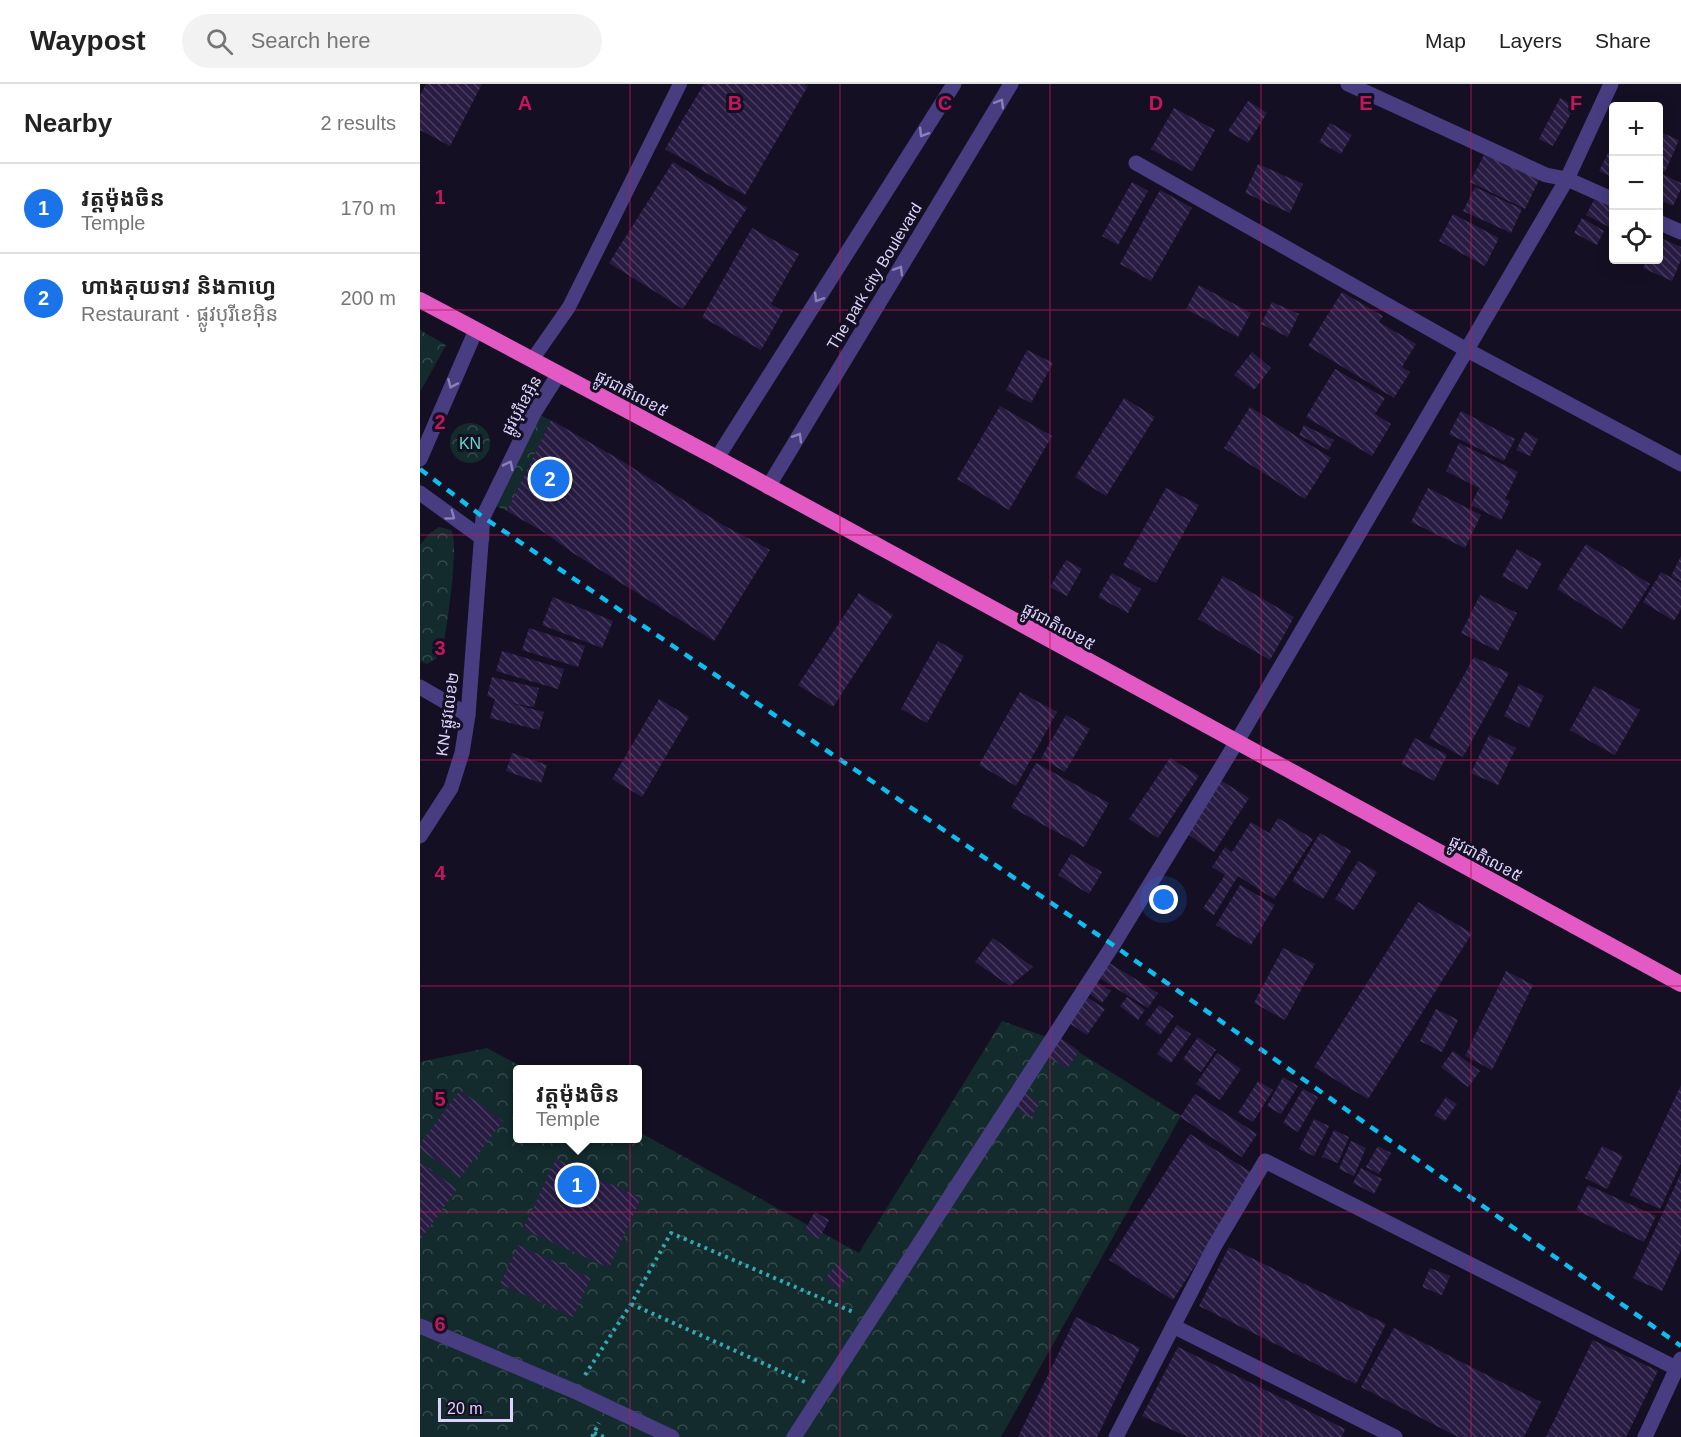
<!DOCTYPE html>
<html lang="en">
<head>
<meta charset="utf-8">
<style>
  body { margin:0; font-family:Helvetica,"Noto Sans Khmer",sans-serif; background:#f2f2f2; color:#222 }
  .controls { position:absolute; right:18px; top:18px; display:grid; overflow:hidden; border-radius:6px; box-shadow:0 3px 15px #0003 }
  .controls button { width:54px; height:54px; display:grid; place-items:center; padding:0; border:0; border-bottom:2px solid #e0e0e0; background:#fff; color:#222; font:30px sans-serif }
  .scale { position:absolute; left:18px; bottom:15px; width:75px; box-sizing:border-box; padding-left:6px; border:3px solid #ddd4fd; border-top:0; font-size:16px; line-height:21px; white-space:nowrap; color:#ddd4fd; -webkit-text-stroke:4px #150f23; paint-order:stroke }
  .you { position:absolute; left:744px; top:816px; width:21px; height:21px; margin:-15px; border:4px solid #fff; border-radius:50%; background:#1a73e8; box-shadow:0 0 0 9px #1a73e833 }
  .badge { display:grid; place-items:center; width:39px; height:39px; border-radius:50%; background:#1a73e8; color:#fff; font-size:20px; font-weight:700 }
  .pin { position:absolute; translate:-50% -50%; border:3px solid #fff; box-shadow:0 2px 6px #0006 }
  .popup { position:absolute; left:93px; top:981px; width:129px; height:78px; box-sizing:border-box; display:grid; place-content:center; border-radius:6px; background:#fff; filter:drop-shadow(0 2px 4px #0005); font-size:20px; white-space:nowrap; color:#767676 }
  .popup b { font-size:22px; color:#222 }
  .popup::after { content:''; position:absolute; left:50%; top:100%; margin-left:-12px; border:12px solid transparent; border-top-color:#fff }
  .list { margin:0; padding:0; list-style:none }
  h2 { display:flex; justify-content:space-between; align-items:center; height:78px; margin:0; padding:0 24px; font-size:26px }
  h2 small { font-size:20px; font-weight:400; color:#767676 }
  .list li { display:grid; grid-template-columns:39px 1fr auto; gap:18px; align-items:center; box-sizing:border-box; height:90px; padding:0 24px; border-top:2px solid #e0e0e0 }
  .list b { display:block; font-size:22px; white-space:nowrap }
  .list p { margin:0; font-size:20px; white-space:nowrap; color:#767676 }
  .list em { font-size:20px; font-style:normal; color:#767676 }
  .icon { flex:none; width:33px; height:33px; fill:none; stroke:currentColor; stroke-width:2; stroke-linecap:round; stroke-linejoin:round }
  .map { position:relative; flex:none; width:1261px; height:1353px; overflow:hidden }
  header { display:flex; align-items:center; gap:36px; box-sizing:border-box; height:84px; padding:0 30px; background:#fff; border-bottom:2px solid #e0e0e0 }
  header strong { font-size:28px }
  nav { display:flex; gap:33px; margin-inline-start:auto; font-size:21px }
  .search { width:420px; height:54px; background:#f2f2f2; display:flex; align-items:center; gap:15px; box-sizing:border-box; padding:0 21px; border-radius:33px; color:#767676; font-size:22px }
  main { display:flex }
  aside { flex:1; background:#fff }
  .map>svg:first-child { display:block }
  .forest { fill:url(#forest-crowns) }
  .building { fill:url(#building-back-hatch) }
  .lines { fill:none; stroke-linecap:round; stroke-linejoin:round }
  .path { stroke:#35a9af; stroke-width:4; stroke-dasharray:3 4.5; stroke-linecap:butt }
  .service { stroke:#473d80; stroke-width:14 }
  .minor { stroke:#473d80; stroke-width:15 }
  .trunk { stroke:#e35ac4; stroke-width:16 }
  .rail { stroke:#0cbff0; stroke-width:4.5; stroke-dasharray:9 8; stroke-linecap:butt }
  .oneway { stroke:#8a81b8 }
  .grid { fill:none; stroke:#c2185b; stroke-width:1.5; stroke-opacity:0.55 }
  .labels { text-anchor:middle; stroke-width:6; stroke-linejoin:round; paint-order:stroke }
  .street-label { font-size:16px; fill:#ddd4fd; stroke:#150f23 }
  .park-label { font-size:16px; fill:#63d9c9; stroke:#150f23 }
  .grid-label { font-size:20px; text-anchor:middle; font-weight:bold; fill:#c2185b; stroke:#150f23; stroke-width:6; stroke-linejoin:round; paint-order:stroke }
</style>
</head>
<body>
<header>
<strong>Waypost</strong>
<div class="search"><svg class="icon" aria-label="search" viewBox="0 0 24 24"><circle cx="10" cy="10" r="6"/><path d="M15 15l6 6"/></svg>Search here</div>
<nav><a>Map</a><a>Layers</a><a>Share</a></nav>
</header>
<main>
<aside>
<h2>Nearby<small>2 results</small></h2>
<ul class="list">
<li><span class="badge">1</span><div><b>វត្តម៉ុងចិន</b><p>Temple</p></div><em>170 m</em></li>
<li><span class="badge">2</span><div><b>ហាងគុយទាវ និងកាហ្វេ</b><p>Restaurant · ផ្លូវបុរីខេអ៊ិន</p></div><em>200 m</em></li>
</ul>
</aside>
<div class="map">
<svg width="1261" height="1353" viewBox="0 0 1261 1353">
  <defs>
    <pattern id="forest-crowns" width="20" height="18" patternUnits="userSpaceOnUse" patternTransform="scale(1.5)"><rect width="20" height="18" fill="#132b2d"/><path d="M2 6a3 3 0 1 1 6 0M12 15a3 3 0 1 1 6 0" fill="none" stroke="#35494c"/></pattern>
    <pattern id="building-back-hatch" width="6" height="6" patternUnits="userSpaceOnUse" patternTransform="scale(1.5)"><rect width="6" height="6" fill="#291c43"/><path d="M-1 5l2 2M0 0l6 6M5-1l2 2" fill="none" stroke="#483c5f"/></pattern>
  </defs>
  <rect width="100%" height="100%" fill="#150f23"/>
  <g class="forest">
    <path d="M0 246 26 261 0 308Z"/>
    <path d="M114 329 131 336 87 427 70 419Z"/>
    <circle cx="50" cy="359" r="20"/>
    <path d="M19 443 31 446C40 458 26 549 22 568L16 575 7 580 0 577V461L10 449Z"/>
    <path d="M582 937 646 960 761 1032 581 1353H0V978L67 964 106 985 97 986V1054H217V1047L439 1169Z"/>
  </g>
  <g class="building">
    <path d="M6 0H62L30 62 0 46V12Z"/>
    <path d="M284 0H384L388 2 325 111 245 65Z"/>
    <path d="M1140 14 1155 22 1133 62 1119 55Z"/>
    <path d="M828 17 847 29 828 59 808 47Z"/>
    <path d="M754 24 795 46 772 87 731 65Z"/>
    <path d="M910 39 932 51 921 70 899 58Z"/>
    <path d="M1238 47 1259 56 1245 88 1238 85Z"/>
    <path d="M1190 65 1194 67V94L1179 87Z"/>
    <path d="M1066 67 1120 94 1105 125 1050 98Z"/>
    <path d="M253 78 327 124 263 225 189 179Z"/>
    <path d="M838 80 883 100 870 129 825 109Z"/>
    <path d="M1238 88 1261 99V105L1253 122 1238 115Z"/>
    <path d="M712 98 728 107 698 161 682 152Z"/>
    <path d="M1055 103 1102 125 1091 149 1043 127Z"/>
    <path d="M740 106 772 124 731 197 700 180Z"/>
    <path d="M1175 114 1194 124V139L1191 144 1166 131Z"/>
    <path d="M1033 130 1079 154 1065 182 1019 157Z"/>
    <path d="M1162 134 1184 147 1177 161 1154 149Z"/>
    <path d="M332 144 379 170 351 220 363 227 341 266 282 233Z"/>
    <path d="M1238 153 1261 163V176L1252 197 1223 184 1227 176H1238Z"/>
    <path d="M779 201 831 229 818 253 766 225Z"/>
    <path d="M922 208 963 232 959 238 996 260 982 283 990 288 974 314 888 262Z"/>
    <path d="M852 218 879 230 868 253 841 240Z"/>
    <path d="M607 266 633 279 611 319 586 306Z"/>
    <path d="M832 268 851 284 834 306 814 291Z"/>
    <path d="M915 285 965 314 955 330 971 340 952 372 886 333Z"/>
    <path d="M704 314 735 333 686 412 655 393Z"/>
    <path d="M580 322 632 352 589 426 537 395Z"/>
    <path d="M830 323 911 374 885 415 804 364Z"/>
    <path d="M1041 327 1095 355 1084 377 1029 350Z"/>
    <path d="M131 336 202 377 301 440 350 466 294 557 153 469 127 450 87 427Z"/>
    <path d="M884 341 914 356 908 366 879 351Z"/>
    <path d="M1105 348 1118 355 1110 372 1096 366Z"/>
    <path d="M1039 359 1098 388 1085 415 1090 417 1081 436 1051 421 1059 404 1026 387Z"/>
    <path d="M746 404 779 421 736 499 703 481Z"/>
    <path d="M1008 404 1061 431 1045 464 991 438Z"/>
    <path d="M1166 460 1230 500 1202 545 1137 505Z"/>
    <path d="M1097 465 1122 479 1107 506 1082 492Z"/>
    <path d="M1261 472V497L1251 492Z"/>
    <path d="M646 476 662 485 647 512 630 503Z"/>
    <path d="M1241 488 1261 499V525L1254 537 1223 518Z"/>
    <path d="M692 489 721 505 708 529 678 513Z"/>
    <path d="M803 492 874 533 850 576 778 535Z"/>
    <path d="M439 509 473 531 413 623 378 601Z"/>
    <path d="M1060 511 1097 529 1078 567 1041 549Z"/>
    <path d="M133 513 193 537 182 564 122 541Z"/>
    <path d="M109 544 165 562 158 583 102 566Z"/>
    <path d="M518 557 544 572 507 639 481 625Z"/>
    <path d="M82 567 144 585 138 605 76 587Z"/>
    <path d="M1054 573 1089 589 1043 673 1009 654Z"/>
    <path d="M72 593 119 604 114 623 90 619 124 628 119 646 70 634 75 615 67 612Z"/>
    <path d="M1099 600 1124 612 1109 644 1084 632Z"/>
    <path d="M1174 602 1220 626 1195 671 1150 646Z"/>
    <path d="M600 608 637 628 596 702 559 681Z"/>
    <path d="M239 615 269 633 222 713 192 695Z"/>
    <path d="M646 631 670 645 645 688 621 674Z"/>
    <path d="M1069 651 1096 664 1078 701 1051 689Z"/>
    <path d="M995 654 1027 671 1014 697 981 680Z"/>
    <path d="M92 669 127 681 121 699 86 687Z"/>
    <path d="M750 674 779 692 738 754 709 735Z"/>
    <path d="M616 679 689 719 664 763 591 723Z"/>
    <path d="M797 694 829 714 794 768 763 747Z"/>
    <path d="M858 734 893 755 854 815 818 792 794 831 783 824 805 791 792 783 805 763 812 768 831 738 849 749Z"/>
    <path d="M900 749 931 767 903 815 872 797Z"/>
    <path d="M651 770 682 788 669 810 638 791Z"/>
    <path d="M938 777 957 788 934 826 915 815Z"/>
    <path d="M820 801 855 821 831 861 796 841Z"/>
    <path d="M998 818 1052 849 948 1015 894 983Z"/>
    <path d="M573 854 613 883 590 902 555 878Z"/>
    <path d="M863 864 895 880 865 936 834 919Z"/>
    <path d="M686 877 738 909 728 924 676 892Z"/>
    <path d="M1086 887 1113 901 1072 986 1045 972Z"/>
    <path d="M675 897 691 907 682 919 667 908Z"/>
    <path d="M667 913 685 925 667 951 649 939Z"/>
    <path d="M707 913 725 926 718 936 700 922Z"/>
    <path d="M739 921 754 932 740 951 725 940Z"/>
    <path d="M1016 925 1038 936 1022 968 1000 957Z"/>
    <path d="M757 941 771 950 751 979 737 970Z"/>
    <path d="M778 953 796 966 781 988 763 975Z"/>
    <path d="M640 954 659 967 647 985 627 972Z"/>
    <path d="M1033 967 1060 987 1048 1003 1021 983Z"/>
    <path d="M797 969 821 985 800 1016 776 1000Z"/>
    <path d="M863 993 878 1002 861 1030 847 1022Z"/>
    <path d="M838 997 853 1006 833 1038 818 1029Z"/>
    <path d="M1261 1001V1079L1240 1125 1210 1111Z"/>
    <path d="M883 1005 898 1013 878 1048 863 1039Z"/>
    <path d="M40 1006 83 1037 40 1094 0 1065V1060Z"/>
    <path d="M604 1008 620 1019 610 1034 594 1022Z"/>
    <path d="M775 1010 837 1050 822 1073 760 1033Z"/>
    <path d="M1026 1013 1037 1020 1025 1037 1014 1031Z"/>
    <path d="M894 1035 909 1042 894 1072 879 1065Z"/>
    <path d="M914 1046 929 1053 918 1079 902 1073Z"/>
    <path d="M770 1050 834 1090 753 1216 689 1176Z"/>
    <path d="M931 1057 946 1064 934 1092 919 1085Z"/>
    <path d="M958 1062 971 1069 959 1090 946 1083Z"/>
    <path d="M1182 1062 1203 1072 1187 1105 1165 1094Z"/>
    <path d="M136 1075 221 1114 189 1184 103 1145Z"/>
    <path d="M0 1078 37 1105 0 1156Z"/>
    <path d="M941 1084 962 1095 954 1110 933 1099Z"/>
    <path d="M1261 1089V1166L1242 1207 1213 1194Z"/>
    <path d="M1168 1101 1236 1132 1224 1158 1156 1126Z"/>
    <path d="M395 1128 409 1136 399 1155 384 1147Z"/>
    <path d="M98 1161 171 1194 153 1233 80 1200Z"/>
    <path d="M809 1163 966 1240 936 1300 779 1222Z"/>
    <path d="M417 1180 430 1191 418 1206 404 1195Z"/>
    <path d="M1010 1184 1030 1192 1022 1211 1002 1203Z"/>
    <path d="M656 1233 720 1264 677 1353H598Z"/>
    <path d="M974 1244 1121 1318 1104 1353H1038L941 1303Z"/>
    <path d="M1173 1256 1238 1287 1206 1353H1126Z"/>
    <path d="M758 1263 925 1345 922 1353H768L722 1332Z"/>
  </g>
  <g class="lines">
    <g class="path">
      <path d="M211 1220 387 1299"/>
      <path d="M165 1291 211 1220 251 1149 433 1228"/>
      <path d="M174 1349 184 1353"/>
      <path d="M172 1353 179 1339"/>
    </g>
    <path class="service" d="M112 276 149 223 260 0"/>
    <g class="minor">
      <path d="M928 0 1126 91 1147 95 1194 116"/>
      <path d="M716 79 1047 266 1261 380"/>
      <path d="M1238 138 1261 148"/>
      <path d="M297 374 534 0"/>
      <path d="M0 375 56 246"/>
      <path d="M348 403 591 0"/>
      <path d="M0 409 62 454"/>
      <path d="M0 603 48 631"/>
      <path d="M0 752 31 704 42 669 48 631 63 433 114 329 138 291"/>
      <path d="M0 1242 154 1307 252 1353"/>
      <path d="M753 1242 975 1353"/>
      <path d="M374 1353 693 861 816 659 1147 95 1191 0"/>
      <path d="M696 1353 794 1163 845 1077 1256 1284"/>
      <path d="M1225 1353 1261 1275"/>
    </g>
    <path class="trunk" d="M0 216 297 374 1261 900"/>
    <path class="rail" d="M0 385 63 433 693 861 1261 1262"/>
  </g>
  <defs><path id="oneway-chevron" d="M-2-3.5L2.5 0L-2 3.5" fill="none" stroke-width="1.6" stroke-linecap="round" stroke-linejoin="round" transform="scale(1.5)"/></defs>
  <g class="oneway">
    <use href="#oneway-chevron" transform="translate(580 19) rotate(-59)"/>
    <use href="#oneway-chevron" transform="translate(503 49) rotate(122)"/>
    <use href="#oneway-chevron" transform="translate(479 186) rotate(-59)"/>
    <use href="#oneway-chevron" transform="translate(398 214) rotate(122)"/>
    <use href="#oneway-chevron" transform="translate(32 300) rotate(114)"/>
    <use href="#oneway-chevron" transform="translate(378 353) rotate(-59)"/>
    <use href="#oneway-chevron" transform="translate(89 381) rotate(-64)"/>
    <use href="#oneway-chevron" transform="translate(31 432) rotate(36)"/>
  </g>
  <path class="grid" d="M210 0V1353M420 0V1353M630 0V1353M841 0V1353M1051 0V1353M0 226H1261M0 451H1261M0 676H1261M0 902H1261M0 1128H1261"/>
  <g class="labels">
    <g class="street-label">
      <text transform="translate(454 192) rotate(-59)" y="6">The park city Boulevard</text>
      <text transform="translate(212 309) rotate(28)" y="6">ផ្លូវជាតិលេខ៥</text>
      <text transform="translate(101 321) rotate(-61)" y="6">ផ្លូវបុរីខេអ៊ិន</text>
      <text transform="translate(639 542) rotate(29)" y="6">ផ្លូវជាតិលេខ៥</text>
      <text transform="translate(27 630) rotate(-82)" y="6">KN-ផ្លូវលេខ២</text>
      <text transform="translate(1066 774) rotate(28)" y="6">ផ្លូវជាតិលេខ៥</text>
    </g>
    <g class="park-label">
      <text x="50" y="365">KN</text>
    </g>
  </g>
  <g class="grid-label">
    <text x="105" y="26">A</text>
    <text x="315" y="26">B</text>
    <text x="525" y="26">C</text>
    <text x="736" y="26">D</text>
    <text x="946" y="26">E</text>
    <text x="1156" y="26">F</text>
    <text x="20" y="120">1</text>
    <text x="20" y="345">2</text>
    <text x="20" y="571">3</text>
    <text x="20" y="796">4</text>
    <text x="20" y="1022">5</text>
    <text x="20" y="1247">6</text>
  </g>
</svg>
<div class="controls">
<button>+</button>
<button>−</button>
<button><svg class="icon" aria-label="locate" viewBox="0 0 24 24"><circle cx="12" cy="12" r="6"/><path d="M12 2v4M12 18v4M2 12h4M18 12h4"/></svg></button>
</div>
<div class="scale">20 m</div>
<div class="you"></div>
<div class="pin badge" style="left:157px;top:1101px">1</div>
<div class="popup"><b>វត្តម៉ុងចិន</b>Temple</div>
<div class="pin badge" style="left:130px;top:395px">2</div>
</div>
</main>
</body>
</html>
